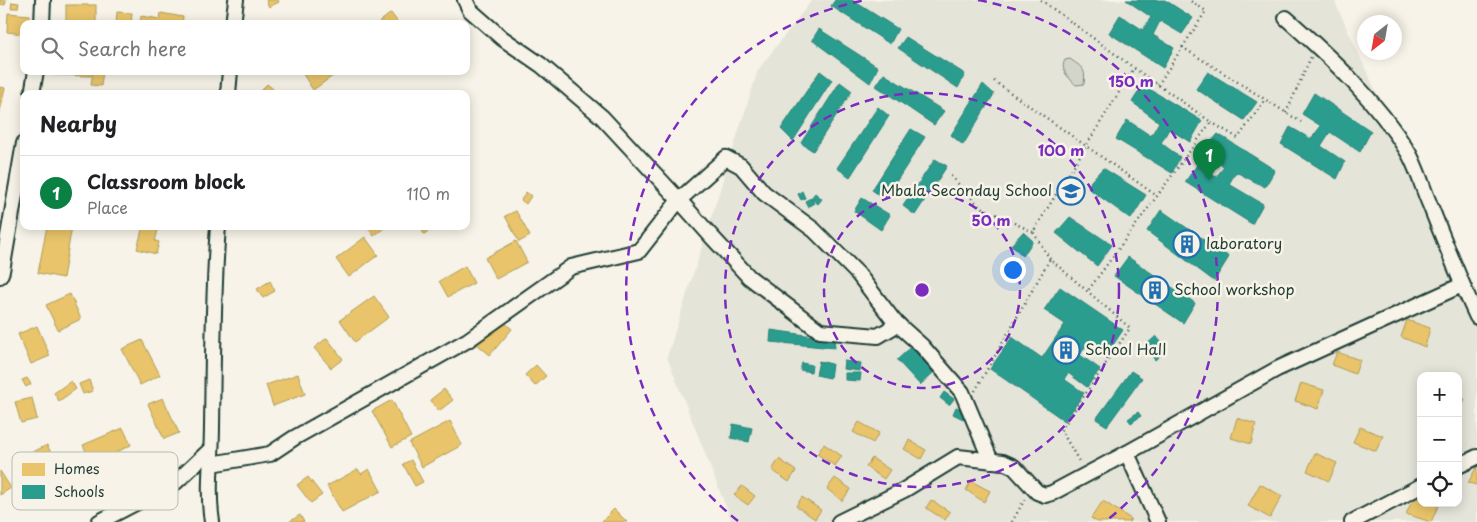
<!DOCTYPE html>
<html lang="en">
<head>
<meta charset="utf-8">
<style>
  body { margin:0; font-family:"Playpen Sans",sans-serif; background:#f6f6f6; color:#202124 }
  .controls { position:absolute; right:15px; bottom:15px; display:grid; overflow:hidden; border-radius:10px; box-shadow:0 2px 12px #0003 }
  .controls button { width:45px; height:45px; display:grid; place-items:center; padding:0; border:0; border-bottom:1px solid #e0e0e0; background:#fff; color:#202124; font:25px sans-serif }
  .compass { position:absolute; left:1357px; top:15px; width:45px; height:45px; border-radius:50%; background:#fff; box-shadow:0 2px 12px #0003; rotate:211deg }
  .you { position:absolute; left:1012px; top:269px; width:18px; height:18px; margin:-12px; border:4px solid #fff; border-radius:50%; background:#1a73e8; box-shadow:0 0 0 8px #1a73e833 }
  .badge { display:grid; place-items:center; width:32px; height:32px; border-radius:50%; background:#0b8043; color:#fff; font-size:16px; font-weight:700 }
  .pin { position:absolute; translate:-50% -41px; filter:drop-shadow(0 1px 2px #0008) }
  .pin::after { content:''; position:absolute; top:26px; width:18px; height:15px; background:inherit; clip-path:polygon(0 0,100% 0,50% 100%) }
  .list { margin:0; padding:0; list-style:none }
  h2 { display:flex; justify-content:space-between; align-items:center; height:65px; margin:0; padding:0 20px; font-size:21px }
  h2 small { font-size:16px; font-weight:400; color:#757577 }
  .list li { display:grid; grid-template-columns:32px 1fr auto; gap:15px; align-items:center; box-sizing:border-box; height:75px; padding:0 20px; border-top:1px solid #e0e0e0 }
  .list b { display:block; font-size:19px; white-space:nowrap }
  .list p { margin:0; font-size:16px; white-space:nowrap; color:#757577 }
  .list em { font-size:16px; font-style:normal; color:#757577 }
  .icon { flex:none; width:28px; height:28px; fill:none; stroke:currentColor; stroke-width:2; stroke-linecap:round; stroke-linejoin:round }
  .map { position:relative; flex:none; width:1477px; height:522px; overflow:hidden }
  .search { position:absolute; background:#fff; box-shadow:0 2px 12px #0003; left:20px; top:20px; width:450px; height:55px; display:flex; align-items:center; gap:12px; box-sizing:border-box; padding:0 18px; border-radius:10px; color:#757577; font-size:19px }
  .panel { position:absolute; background:#fff; box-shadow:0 2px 12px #0003; left:20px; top:90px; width:450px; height:140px; border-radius:10px }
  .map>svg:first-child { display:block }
  .built { fill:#e5e4d9; fill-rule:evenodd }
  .park { fill:#d3d5ca; stroke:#79897f }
  .homes { fill:#e9c46a; stroke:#ac9c5a }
  .schools { fill:#2a9d8f; stroke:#278074 }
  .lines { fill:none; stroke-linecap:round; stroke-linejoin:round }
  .minor-casing { stroke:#1f3d34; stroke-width:18 }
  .path { stroke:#1f3d34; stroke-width:2.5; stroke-dasharray:1 4; stroke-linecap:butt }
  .minor { stroke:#f7f3e8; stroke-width:14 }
  .ring { fill:none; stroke:#7b2cbf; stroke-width:2.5; stroke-dasharray:9 6 }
  .labels { text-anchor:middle; stroke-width:5; stroke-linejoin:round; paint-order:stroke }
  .poi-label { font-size:15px; fill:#1f3d34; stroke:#f7f3e8; text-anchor:start }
  .key { fill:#f7f3e8; stroke:#b6bcb2; stroke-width:1 }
  .key-label { font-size:14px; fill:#1f3d34 }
  .centre { fill:#7b2cbf; stroke:#f7f3e8; stroke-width:2.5 }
  .ring-label { font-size:15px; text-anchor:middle; font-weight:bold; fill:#7b2cbf; stroke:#f7f3e8; stroke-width:5; stroke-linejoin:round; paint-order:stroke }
</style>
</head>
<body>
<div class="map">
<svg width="1477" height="522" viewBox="0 0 1477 522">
  <rect width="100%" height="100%" fill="#f7f3e8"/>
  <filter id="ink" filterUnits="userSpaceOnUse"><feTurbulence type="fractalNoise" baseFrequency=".02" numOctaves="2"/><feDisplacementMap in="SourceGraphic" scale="10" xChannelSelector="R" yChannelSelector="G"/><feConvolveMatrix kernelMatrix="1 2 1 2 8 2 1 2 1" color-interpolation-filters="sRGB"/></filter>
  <g filter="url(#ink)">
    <path class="built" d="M812 0H1334L1477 312V522H732L667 357 758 70ZM1421 376H1458V503H1421Z"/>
    <path class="park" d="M1070 59C1083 68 1086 69 1084 84L1076 85C1070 79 1059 70 1065 60Z"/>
    <g class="homes">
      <path d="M0 0H6L5 5 0 4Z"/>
      <path d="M266 0H278L279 2 269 7Z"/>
      <path d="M12 2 19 3 18 8H11Z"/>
      <rect x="66" y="5" width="30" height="19"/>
      <path d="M117 12 132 13 131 24H116Z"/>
      <path d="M8 13 30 15 29 24H24V34L7 32Z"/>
      <path d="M161 13 183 17 182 24H140L141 16 160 19Z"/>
      <path d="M391 13 399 24H377Z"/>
      <path d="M53 71H91V76L52 75Z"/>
      <path d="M93 71H103L101 86 91 85Z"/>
      <path d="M301 71H336L337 73 313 90Z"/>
      <path d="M267 84 273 89 269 94H261L259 92Z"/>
      <path d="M0 87 5 88 0 112Z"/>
      <path d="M526 192 531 196 526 204 521 200Z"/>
      <path d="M516 211 530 236 519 242 505 216Z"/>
      <path d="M47 226H72L63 278 38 273Z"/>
      <path d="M143 226H159L155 241 159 242 156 254 137 249Z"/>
      <path d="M366 226H383L384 228 374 236Z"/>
      <path d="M420 226H437L424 234Z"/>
      <path d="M365 237 378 255 349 277 336 259Z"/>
      <path d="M516 241 527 262 496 279 485 258Z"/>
      <path d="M465 266 474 283 448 297 439 281Z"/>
      <path d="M270 281 275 291 263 298 257 289Z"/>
      <path d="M70 294 81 319 58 330 46 305Z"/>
      <path d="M374 296 389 317 355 342 340 320Z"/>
      <path d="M494 314 512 329 490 355 472 340Z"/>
      <path d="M1407 320 1430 328 1425 347 1401 337Z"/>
      <path d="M37 326 50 356 31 364 18 334Z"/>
      <path d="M327 338 343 359 331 368 314 348Z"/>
      <path d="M142 340 160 375 140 385 122 349Z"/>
      <path d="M1337 352 1360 360 1355 374 1332 365Z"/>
      <path d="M536 365 546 376 535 386 525 375Z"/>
      <path d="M298 374 305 394 273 406 266 385Z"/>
      <path d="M27 378 31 384 26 387 22 380Z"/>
      <path d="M89 380 93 391 83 394 79 384Z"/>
      <path d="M71 381 76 389 59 401 54 393Z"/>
      <path d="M1301 383 1324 390 1318 409 1295 401Z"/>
      <path d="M444 389 453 400 439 411 430 400Z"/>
      <path d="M1458 397 1465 399 1458 413Z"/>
      <path d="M32 398 37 419 21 423 15 402Z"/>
      <path d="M163 398 179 433 164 439 148 404Z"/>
      <path d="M392 400 411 437 392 447 372 411Z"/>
      <path d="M1237 418 1256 424 1251 444 1231 438Z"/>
      <path d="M450 421 462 445 422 467 409 443Z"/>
      <path d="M859 422 879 433 873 443 853 432Z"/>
      <path d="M1360 427 1383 436 1376 451 1353 442Z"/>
      <path d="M123 428 131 445 115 453 119 462 96 473 83 445Z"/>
      <path d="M909 440 926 450 921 459 904 449Z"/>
      <path d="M824 444 842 456 835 466 817 454Z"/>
      <path d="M47 445 73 496 53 506 27 455Z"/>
      <path d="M1315 453 1337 463 1329 481 1307 471Z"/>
      <path d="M872 458 890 470 884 479 866 467Z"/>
      <path d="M779 459 796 471 789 482 772 470Z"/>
      <path d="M411 460 423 482 415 486 403 464Z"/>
      <path d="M1477 466V485L1468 483Z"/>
      <path d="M358 469 361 474 369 469 381 491 342 512 327 486Z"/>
      <path d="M0 471 11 488 0 495Z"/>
      <path d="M308 477 322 495 311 503 297 485Z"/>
      <path d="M835 478 851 489 842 501 827 489Z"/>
      <path d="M971 481 990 491 984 502 966 490Z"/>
      <path d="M1260 484 1282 496 1270 518 1248 506Z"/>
      <path d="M742 486 755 496 748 505 734 495Z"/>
      <path d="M802 497 821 510 815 519 796 506Z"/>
      <path d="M1414 497 1421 499V503L1439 504 1431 522 1406 514Z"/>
      <path d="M931 500 950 512 945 520 926 508Z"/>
      <path d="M1103 501 1131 519 1129 522H1097L1091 518Z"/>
      <path d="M614 509 627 522H601Z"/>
      <path d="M300 515 304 522H289Z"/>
    </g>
    <g class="schools">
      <path d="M835 0H852L898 29 890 44 831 6Z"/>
      <path d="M1126 0H1165L1193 18 1182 34 1160 21 1153 35 1174 48 1163 68 1109 33 1120 15 1143 30 1151 17Z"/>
      <path d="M819 29 878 67 870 83 812 40Z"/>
      <path d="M906 37 965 74 958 88 898 48Z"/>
      <path d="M820 71 832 80 793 141 781 129Z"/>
      <path d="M1208 72 1257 102 1244 120 1196 89Z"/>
      <path d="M884 74 944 111 934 125 876 86Z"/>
      <path d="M840 82 852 91 813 151 801 143Z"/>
      <path d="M983 84 994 94 963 145 951 135Z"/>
      <path d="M1143 85 1202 121 1190 142 1169 129 1161 143 1180 157 1172 173 1116 139 1127 120 1151 136 1159 122 1132 102Z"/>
      <path d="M1314 93 1371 131 1360 152 1330 132 1321 146 1345 162 1337 179 1281 144 1290 127 1311 139 1321 126 1302 114Z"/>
      <path d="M878 107 889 116 850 177 837 168Z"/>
      <path d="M911 129 925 137 885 199 872 190Z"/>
      <path d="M1218 134 1275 170 1265 187 1236 172 1229 184 1263 204 1252 224 1185 182 1197 165 1216 177 1224 167 1203 151Z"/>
      <path d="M935 159 947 166 915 215 903 206Z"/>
      <path d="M1103 168 1146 195 1131 219 1088 188 1091 181Z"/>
      <path d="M802 191 805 198 801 200 798 194Z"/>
      <path d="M815 193 822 199 818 204 811 198Z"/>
      <path d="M811 198 814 203 808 207 805 201Z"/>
      <path d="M862 198 890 215 881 230 854 211Z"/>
      <path d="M1161 210 1229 257 1214 281 1147 231Z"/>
      <path d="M1070 217 1112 245 1097 266 1056 233Z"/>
      <path d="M1023 232 1033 241 1023 256 1011 245Z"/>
      <path d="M1128 257 1195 303 1183 323 1114 276Z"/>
      <path d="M1060 287 1123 330 1105 357 1087 344 1080 355 1100 369 1087 387 1068 373 1064 379 1084 393 1065 421 990 369 1012 337 1042 358 1065 324 1044 310Z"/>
      <path d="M771 330 834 339 835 348 770 342Z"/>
      <path d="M1156 336 1167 349 1155 360 1144 347Z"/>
      <path d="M911 347 934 372 920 385 897 360Z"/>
      <path d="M819 361 832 364 830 378 816 375Z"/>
      <path d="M844 361 861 363 860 371 843 369Z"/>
      <path d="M802 363 812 365 811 372 800 370Z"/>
      <path d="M1131 371 1142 378 1107 426 1096 419Z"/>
      <path d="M845 373H861L860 381 845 380Z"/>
      <path d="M944 392 954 399 949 405 940 398Z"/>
      <path d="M956 407 968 413 965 420 953 414Z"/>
      <path d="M1138 412 1141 416 1131 423 1128 419Z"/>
      <path d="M733 424 752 428 749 442 731 438Z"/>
    </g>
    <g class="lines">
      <g class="minor-casing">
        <g id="minor">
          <path d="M465 0 470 10 502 38 541 65 602 117 679 200 726 158 741 166 764 193 814 230 858 274 894 321 922 346 962 392 991 461"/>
          <path d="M1286 18C1331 58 1377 101 1408 152 1417 167 1423 189 1430 205 1445 243 1460 281 1477 317"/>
          <path d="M42 24 43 0"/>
          <path d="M233 24 236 0"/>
          <path d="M32 94 36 71"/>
          <path d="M228 94 230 71"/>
          <path d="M0 276 2 271 24 143"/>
          <path d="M1127 453 1158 522"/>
          <path d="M211 464 270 454 294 438 468 340 571 267 639 251 679 200 711 236 749 277 820 331 878 336 898 324"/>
          <path d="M1458 466 1477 457"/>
          <path d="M99 522 176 482 211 449"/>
          <path d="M212 522C207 490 212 458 212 426 213 359 213 293 218 226"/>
          <path d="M839 522 904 490 958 457 1003 462 1014 467 1037 492 1045 495 1052 493 1127 453 1277 369 1462 285"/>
          <path d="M1352 522 1421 486"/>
        </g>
      </g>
      <g class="path">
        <path d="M1041 0 1134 68"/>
        <path d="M1182 47 1301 122"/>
        <path d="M994 81 1157 196"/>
        <path d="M1158 85 1206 11 1189 0"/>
        <path d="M1286 113 1311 57"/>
        <path d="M1211 122 1238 138 1265 100"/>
        <path d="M951 176 979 206 1033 232"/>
        <path d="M1050 259 1033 232 1134 68 1211 122 1087 292"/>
        <path d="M975 391 1050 259 1130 328 1061 430 1080 463"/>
        <path d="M1012 522 1026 497"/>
      </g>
      <use href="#minor" class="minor"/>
    </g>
  </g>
  <g class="ring">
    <circle cx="922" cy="290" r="98"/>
    <circle cx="922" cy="290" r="197"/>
    <path d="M738 521A295 295 0 0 1 866 0M978 0A295 295 0 0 1 1106 521"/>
  </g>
  <defs>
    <g id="school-ring" transform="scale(1.4375)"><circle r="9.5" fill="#f7f3e8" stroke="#1f6fb2" stroke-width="1.5"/><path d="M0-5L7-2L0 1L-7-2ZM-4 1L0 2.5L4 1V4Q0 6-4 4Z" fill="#1f6fb2"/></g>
    <g id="building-ring" transform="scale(1.4375)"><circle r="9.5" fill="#f7f3e8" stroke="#1f6fb2" stroke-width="1.5"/><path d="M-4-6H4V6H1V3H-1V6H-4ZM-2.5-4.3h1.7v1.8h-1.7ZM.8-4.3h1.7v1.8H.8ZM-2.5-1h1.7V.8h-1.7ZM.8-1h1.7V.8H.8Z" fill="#1f6fb2"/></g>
  </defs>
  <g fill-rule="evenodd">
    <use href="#school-ring" x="1071" y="191"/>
    <use href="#building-ring" x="1187" y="244"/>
    <use href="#building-ring" x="1155" y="290"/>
    <use href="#building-ring" x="1066" y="350"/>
  </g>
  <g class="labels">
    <g class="poi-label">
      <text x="1052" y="196" text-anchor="end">Mbala Seconday School</text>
      <text x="1206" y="249">laboratory</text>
      <text x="1174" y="295">School workshop</text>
      <text x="1085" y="355">School Hall</text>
    </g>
  </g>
  <rect x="12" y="452" width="166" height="58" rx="8" class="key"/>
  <rect x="22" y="463" width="23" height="13" fill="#e9c46a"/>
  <rect x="22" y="485" width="23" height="14" fill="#2a9d8f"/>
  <g class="key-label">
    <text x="54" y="474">Homes</text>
    <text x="54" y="497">Schools</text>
  </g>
  <circle cx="922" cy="290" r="8" class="centre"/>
  <g class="ring-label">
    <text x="1131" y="87">150 m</text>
    <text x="1061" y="156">100 m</text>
    <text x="991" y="226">50 m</text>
  </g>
</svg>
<div class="controls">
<button>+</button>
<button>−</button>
<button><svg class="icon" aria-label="locate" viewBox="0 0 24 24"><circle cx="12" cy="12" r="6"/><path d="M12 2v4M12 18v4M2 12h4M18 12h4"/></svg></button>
</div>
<svg class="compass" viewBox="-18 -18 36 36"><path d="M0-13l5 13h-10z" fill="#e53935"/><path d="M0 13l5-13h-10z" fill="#757577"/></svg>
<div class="you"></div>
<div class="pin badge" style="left:1209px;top:180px">1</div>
<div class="search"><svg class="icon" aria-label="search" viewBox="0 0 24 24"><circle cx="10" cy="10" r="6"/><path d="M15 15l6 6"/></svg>Search here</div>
<section class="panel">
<h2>Nearby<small></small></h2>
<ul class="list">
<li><span class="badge">1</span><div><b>Classroom block</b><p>Place</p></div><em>110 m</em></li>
</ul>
</section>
</div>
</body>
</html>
